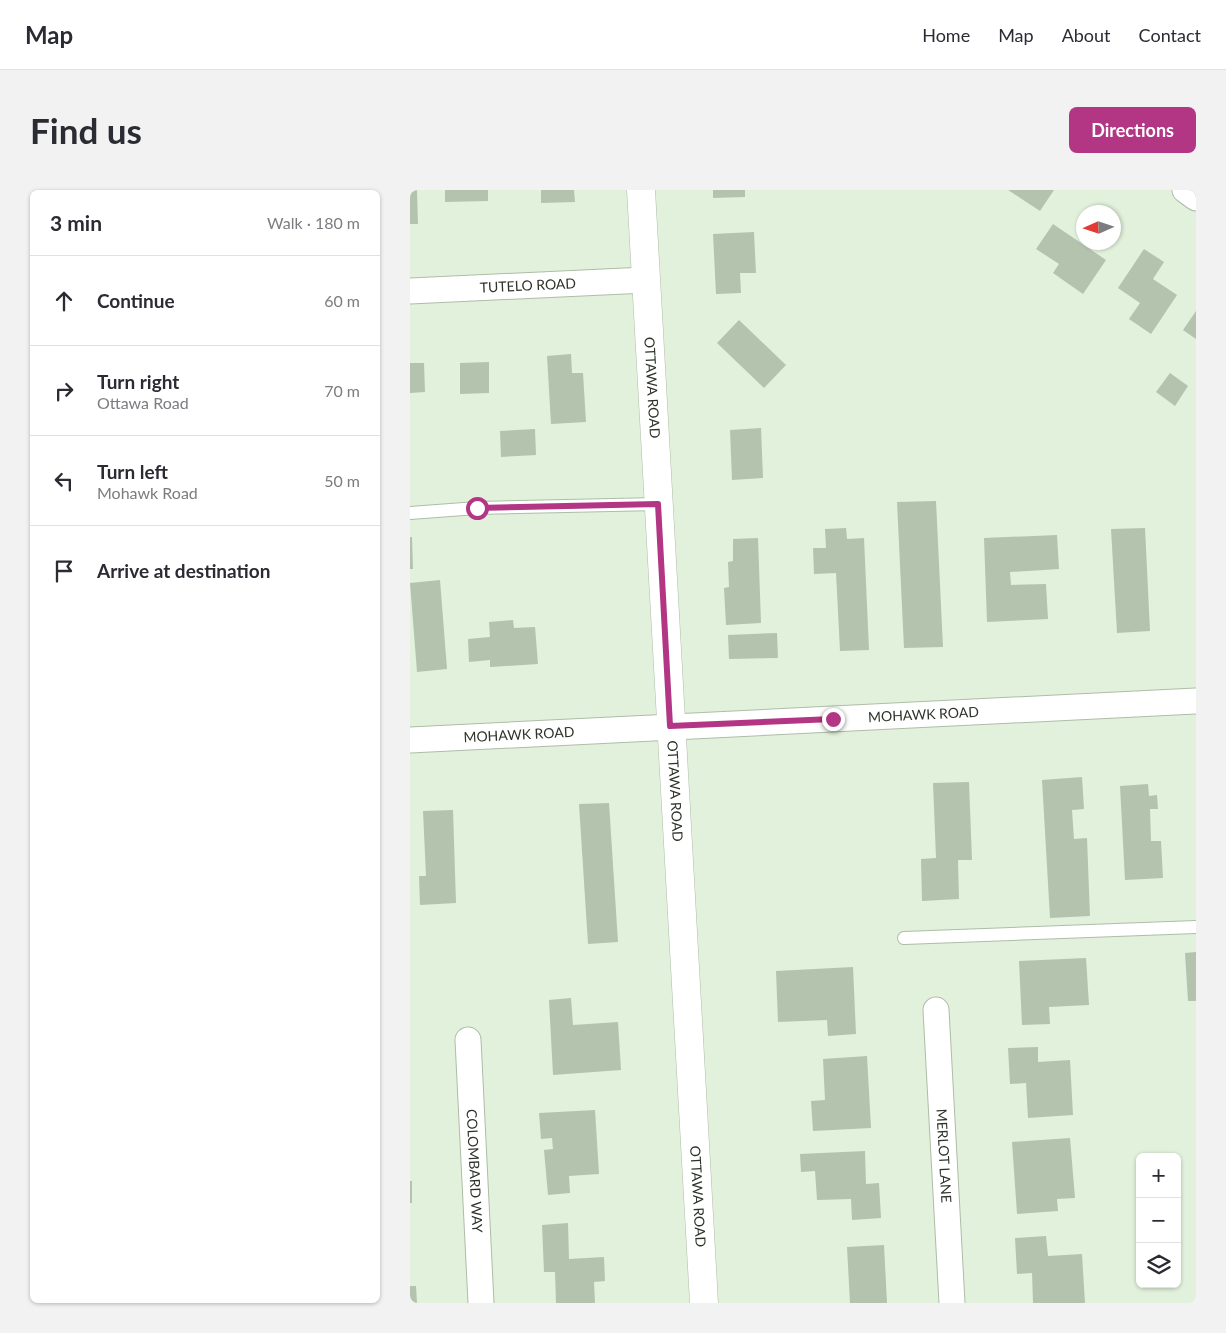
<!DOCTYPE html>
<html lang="en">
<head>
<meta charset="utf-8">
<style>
  body { margin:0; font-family:Lato,sans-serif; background:#f2f2f3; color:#2b2b33 }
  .controls { position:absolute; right:15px; bottom:15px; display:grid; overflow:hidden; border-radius:8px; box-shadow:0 1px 4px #0004 }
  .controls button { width:45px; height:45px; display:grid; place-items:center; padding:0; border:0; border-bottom:1px solid #e1e1e2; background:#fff; color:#2b2b33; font:25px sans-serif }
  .compass { position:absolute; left:666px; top:15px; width:45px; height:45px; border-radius:50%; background:#fff; box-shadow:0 1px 4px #0004; rotate:267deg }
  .stop { position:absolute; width:15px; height:15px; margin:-11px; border:4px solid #b33685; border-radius:50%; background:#fff }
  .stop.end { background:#b33685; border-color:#fff; box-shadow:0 1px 5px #0008 }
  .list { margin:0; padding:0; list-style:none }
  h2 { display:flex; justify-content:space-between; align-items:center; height:65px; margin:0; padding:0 20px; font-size:21px }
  h2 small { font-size:16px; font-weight:400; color:#7c7c81 }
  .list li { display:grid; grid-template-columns:32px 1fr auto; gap:15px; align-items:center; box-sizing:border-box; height:90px; padding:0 20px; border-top:1px solid #e1e1e2 }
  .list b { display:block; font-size:19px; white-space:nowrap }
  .list p { margin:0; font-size:16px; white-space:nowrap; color:#7c7c81 }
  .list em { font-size:16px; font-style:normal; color:#7c7c81 }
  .icon { flex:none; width:28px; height:28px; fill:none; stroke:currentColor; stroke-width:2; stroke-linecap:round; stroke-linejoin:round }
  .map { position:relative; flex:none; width:786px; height:1113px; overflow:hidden; border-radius:8px }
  header { display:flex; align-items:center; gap:30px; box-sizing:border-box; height:70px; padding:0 25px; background:#fff; border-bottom:1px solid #e1e1e2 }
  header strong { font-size:24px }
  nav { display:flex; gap:28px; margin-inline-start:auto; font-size:18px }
  .intro { display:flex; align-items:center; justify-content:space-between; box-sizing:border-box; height:120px; padding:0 30px }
  h1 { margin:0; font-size:35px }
  .button { padding:12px 22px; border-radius:8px; background:#b33685; color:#fff; font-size:18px; font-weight:700 }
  main { display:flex; gap:30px; padding:0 30px }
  aside { flex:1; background:#fff; border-radius:8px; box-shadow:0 1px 4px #0004 }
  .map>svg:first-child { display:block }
  .building { fill:#b4c3ae }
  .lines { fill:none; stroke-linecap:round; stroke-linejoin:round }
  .lane-casing { stroke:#aebda8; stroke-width:14 }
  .street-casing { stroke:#aebda8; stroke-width:27 }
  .secondary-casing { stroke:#aebda8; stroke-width:29 }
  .lane { stroke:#fff; stroke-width:12 }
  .street { stroke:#fff; stroke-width:25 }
  .secondary { stroke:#fff; stroke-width:28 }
  .route { stroke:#b33685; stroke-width:6 }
  .labels { text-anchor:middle; stroke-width:4; stroke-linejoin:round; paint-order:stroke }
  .street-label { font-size:14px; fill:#2d332b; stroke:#e1f1db }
</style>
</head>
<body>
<header>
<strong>Map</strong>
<nav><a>Home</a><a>Map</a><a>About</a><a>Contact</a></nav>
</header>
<div class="intro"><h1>Find us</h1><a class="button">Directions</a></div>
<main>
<aside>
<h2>3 min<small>Walk · 180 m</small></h2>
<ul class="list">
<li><svg class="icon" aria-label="ahead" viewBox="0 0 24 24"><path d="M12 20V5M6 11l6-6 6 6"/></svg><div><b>Continue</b></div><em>60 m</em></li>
<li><svg class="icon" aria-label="right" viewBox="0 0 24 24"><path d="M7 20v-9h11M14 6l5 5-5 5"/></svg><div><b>Turn right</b><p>Ottawa Road</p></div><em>70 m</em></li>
<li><svg class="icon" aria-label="left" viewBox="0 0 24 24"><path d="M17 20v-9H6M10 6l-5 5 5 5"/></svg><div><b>Turn left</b><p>Mohawk Road</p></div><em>50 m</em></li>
<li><svg class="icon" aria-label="arrive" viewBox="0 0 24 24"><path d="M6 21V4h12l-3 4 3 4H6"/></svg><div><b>Arrive at destination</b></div></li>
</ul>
</aside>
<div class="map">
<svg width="786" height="1113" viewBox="0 0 786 1113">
  <rect width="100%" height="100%" fill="#e1f1db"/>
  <g class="building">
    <path d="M0 0H7L8 34H0Z"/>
    <path d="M35 0H78V11L35 12Z"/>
    <path d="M131 0H164L165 12 131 13Z"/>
    <path d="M303 0H335V7L303 8Z"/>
    <path d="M598 0H644L630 21Z"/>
    <path d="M643 34 696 70 673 104 643 83 649 74 626 59Z"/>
    <path d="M344 42 346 83H330L331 103 306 104 303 44Z"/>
    <path d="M734 59 754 72 743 89 767 105 741 144 719 129 730 113 708 98Z"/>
    <path d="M786 121V149L773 140Z"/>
    <path d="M329 130 376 175 354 198 307 153Z"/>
    <path d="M161 164 162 183H173L176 232 141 234 137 166Z"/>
    <path d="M79 172V203L50 204V173Z"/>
    <path d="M0 173H14L15 202 0 203Z"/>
    <path d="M760 183 778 196 765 216 746 202Z"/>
    <path d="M351 238 353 288 322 290 320 240Z"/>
    <path d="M125 239 126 265 91 267 90 241Z"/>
    <path d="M526 311 533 457 494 458 487 312Z"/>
    <path d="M436 338 437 349 454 348 459 460 430 461 426 383 404 384 403 358H416L415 339Z"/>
    <path d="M735 338 740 441 707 443 701 339Z"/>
    <path d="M647 345 649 379 600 382 601 395 636 394 638 429 577 432 574 348Z"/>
    <path d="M0 347H2L3 379H0Z"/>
    <path d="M348 348 351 433 316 435 314 398 319 397 318 372 323 371V349Z"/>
    <path d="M30 390 37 479 7 482 0 393Z"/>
    <path d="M103 430 104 438 125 437 128 474 80 477V470L59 472 58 449 80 447 79 432Z"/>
    <path d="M367 443 368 468 319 469 318 445Z"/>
    <path d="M672 587 674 619 662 620 664 649 677 648 680 726 640 728 632 590Z"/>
    <path d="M559 592 562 670H548L549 709 512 711 511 669 526 668 523 593Z"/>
    <path d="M738 594 739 606 747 605 748 619H740L741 651H751L753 688 715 690 710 596Z"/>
    <path d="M199 613 208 752 178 754 169 614Z"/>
    <path d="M43 620 46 713 10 715 9 686H16L13 621Z"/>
    <path d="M786 762V811H778L775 763Z"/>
    <path d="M676 768 679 815 639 817 640 834 612 835 609 771Z"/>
    <path d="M443 777 446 844 418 846 417 830 368 832 366 781Z"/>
    <path d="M161 808 163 835 208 832 211 880 143 885 139 810Z"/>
    <path d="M628 857V872L660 870 663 925 618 928 616 893 600 894 598 858Z"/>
    <path d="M457 866 461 938 403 941 401 911 415 910 413 869Z"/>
    <path d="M185 920 189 984 159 986 160 1003 138 1005 134 960 143 959 142 948 131 949 129 923Z"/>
    <path d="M660 948 665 1008 647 1009 648 1021 607 1024 602 952Z"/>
    <path d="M455 961 456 994 469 993 471 1028 442 1030 441 1009 407 1010 405 981 391 982 390 964Z"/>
    <rect x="0" y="991" width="2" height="22"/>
    <path d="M158 1033 159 1069 194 1067 195 1091 184 1092 185 1113H146L145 1082H134L132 1035Z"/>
    <path d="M636 1046 638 1066 672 1064 675 1113H623L622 1083 607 1084 605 1048Z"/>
    <path d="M474 1055 477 1113H440L437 1057Z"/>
    <path d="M0 1096H6L7 1113H0Z"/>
  </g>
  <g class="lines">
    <g class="lane-casing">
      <g id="lane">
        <path d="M0 323 67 318 248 314"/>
        <path d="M494 748 786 737"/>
      </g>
    </g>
    <g class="street-casing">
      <g id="street">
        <path d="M775 0 786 8"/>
        <path id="s1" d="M0 101 236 90"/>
        <path id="s2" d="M0 550 786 511"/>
        <path id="s3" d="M526 820 542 1113"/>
        <path id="s4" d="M58 850 71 1113"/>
      </g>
    </g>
    <g class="secondary-casing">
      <g id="secondary">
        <path id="s5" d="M231 0 294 1113"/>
      </g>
    </g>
    <use href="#lane" class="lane"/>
    <use href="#street" class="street"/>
    <use href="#secondary" class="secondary"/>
  </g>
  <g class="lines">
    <path class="route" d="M67 318 248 314 260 536 423 529"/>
  </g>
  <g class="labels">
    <g class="street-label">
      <text dy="5" stroke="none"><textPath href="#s1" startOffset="118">TUTELO ROAD</textPath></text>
      <text dy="5" stroke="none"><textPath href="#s5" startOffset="198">OTTAWA ROAD</textPath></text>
      <text dy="5" stroke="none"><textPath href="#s2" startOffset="514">MOHAWK ROAD</textPath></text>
      <text dy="5" stroke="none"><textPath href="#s2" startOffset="109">MOHAWK ROAD</textPath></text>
      <text dy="5" stroke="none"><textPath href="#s5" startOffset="602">OTTAWA ROAD</textPath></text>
      <text dy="5" stroke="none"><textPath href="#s3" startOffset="146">MERLOT LANE</textPath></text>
      <text dy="5" stroke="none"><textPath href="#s4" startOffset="131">COLOMBARD WAY</textPath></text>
      <text dy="5" stroke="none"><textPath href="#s5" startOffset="1008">OTTAWA ROAD</textPath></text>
    </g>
  </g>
</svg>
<div class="controls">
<button>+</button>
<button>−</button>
<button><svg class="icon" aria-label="layers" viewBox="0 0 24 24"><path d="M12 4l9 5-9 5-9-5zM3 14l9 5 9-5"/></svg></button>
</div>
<svg class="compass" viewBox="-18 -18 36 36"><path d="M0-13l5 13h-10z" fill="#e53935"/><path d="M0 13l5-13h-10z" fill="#7c7c81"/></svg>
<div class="stop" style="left:67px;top:318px"></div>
<div class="stop end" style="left:423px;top:529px"></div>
</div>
</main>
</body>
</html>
